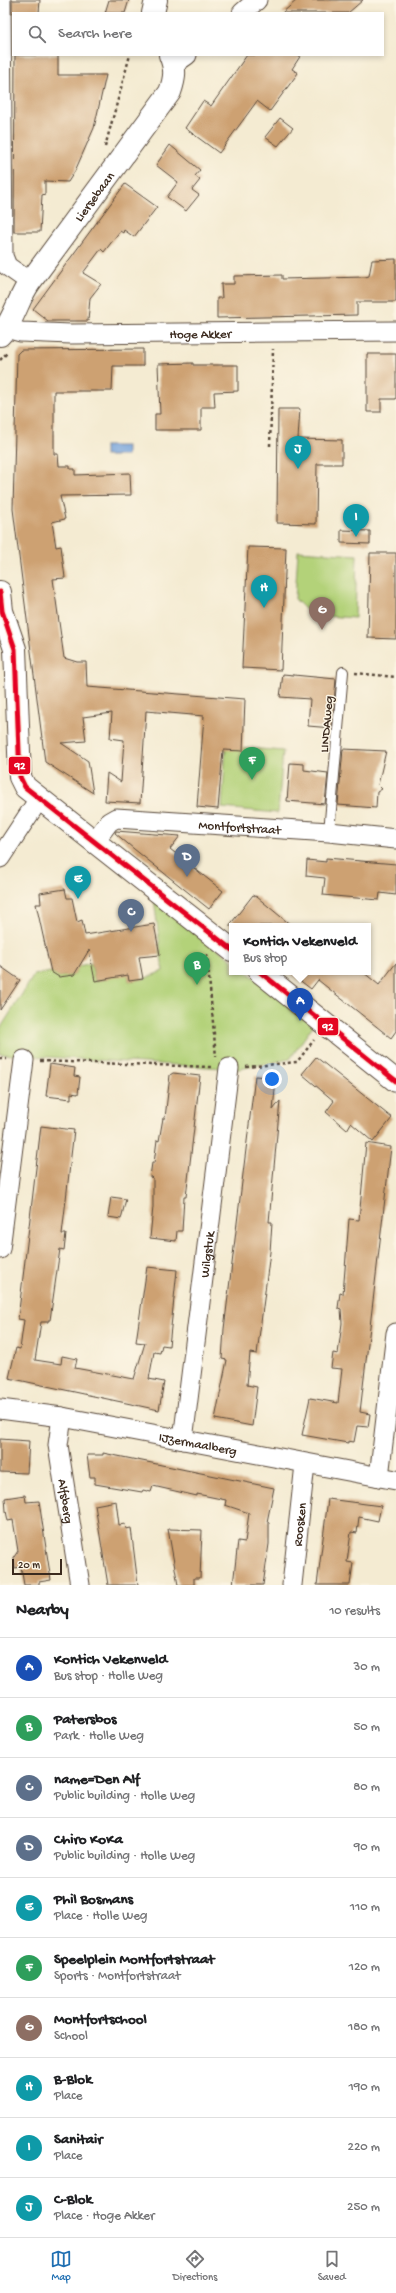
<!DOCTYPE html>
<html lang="en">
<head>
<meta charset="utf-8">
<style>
  body { margin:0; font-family:"Gochi Hand",sans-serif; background:#f6f6f6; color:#202124 }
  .scale { position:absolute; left:12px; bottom:10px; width:50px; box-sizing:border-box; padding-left:4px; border:2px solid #3b2a1e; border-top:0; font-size:11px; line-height:14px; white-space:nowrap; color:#3b2a1e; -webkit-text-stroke:3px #fcf5e5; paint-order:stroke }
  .you { position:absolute; left:272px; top:1079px; width:14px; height:14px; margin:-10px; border:3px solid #fff; border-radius:50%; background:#1a73e8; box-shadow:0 0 0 6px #1a73e833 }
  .badge { display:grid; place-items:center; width:26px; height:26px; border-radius:50%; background:#1f6fb2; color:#fff; font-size:13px; font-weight:700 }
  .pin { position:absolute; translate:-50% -33px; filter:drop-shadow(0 1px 2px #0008) }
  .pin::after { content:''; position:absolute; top:21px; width:14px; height:12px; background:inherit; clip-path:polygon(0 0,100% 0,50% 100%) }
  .popup { position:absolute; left:229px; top:923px; width:142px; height:52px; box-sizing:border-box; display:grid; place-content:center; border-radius:0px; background:#fff; filter:drop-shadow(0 1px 3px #0005); font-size:13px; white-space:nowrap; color:#757577 }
  .popup b { font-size:15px; color:#202124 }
  .popup::after { content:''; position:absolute; left:50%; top:100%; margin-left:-8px; border:8px solid transparent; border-top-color:#fff }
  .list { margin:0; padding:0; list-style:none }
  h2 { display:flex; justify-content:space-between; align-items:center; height:52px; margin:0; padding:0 16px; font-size:17px }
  h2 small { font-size:13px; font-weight:400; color:#757577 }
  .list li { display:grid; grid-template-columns:26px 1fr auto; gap:12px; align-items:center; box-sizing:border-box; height:60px; padding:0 16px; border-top:1px solid #e0e0e0 }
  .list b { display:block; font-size:15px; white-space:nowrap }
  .list p { margin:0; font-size:13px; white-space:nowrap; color:#757577 }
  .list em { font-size:13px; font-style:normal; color:#757577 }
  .icon { flex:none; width:22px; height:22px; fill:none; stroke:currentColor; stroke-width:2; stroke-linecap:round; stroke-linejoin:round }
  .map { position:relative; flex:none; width:396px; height:1585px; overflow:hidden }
  .search { position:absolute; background:#fff; box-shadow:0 2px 6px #0003; left:12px; right:12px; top:12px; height:44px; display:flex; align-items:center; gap:10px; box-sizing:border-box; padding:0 14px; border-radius:0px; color:#757577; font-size:15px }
  .sheet { height:652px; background:#fff }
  nav { display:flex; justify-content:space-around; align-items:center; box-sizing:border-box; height:56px; border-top:1px solid #e0e0e0; background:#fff; font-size:11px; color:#757577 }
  nav a { display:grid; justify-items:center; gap:2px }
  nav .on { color:#1f6fb2 }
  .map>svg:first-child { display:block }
  .green { fill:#b3d279; stroke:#777e4c }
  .water { fill:#73a2dc; stroke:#57667d }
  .building { fill:#cda172 }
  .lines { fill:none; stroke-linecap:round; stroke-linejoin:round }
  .service-casing { stroke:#574739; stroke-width:12 }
  .minor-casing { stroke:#574739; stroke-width:21 }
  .tertiary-casing { stroke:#574739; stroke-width:24 }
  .path { stroke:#574739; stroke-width:2.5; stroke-dasharray:3 3; stroke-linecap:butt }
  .service { stroke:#fff; stroke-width:10 }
  .minor { stroke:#fff; stroke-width:19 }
  .tertiary { stroke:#fff; stroke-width:22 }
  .bus-1-casing { stroke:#fcf5e5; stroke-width:8 }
  .bus-1 { stroke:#e40521; stroke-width:5 }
  .labels { text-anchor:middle; stroke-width:3; stroke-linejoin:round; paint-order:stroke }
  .street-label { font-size:13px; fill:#3b2a1e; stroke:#fcf5e5 }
  .line-badge { stroke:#fcf5e5; stroke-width:1.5 }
  .badge-label { font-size:11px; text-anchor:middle; font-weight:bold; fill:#fff }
</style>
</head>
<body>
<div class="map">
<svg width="396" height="1585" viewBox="0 0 396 1585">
  <rect width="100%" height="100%" fill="#fcf5e5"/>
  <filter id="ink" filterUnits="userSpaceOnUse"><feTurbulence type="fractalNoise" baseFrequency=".025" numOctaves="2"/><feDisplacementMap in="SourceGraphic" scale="8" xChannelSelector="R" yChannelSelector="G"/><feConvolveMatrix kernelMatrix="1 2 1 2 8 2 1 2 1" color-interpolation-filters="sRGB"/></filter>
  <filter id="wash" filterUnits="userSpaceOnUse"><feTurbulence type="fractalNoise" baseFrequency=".012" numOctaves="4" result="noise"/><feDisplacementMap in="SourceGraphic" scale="16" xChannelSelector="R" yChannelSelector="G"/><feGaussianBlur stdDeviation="0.9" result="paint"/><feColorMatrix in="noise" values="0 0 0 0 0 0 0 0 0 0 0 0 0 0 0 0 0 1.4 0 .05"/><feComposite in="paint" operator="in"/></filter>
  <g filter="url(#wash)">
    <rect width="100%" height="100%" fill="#f4ebd2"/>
    <g class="green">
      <path d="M298 551 357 555 355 618 311 615 295 599Z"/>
      <path d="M226 746 283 751 278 813 222 808Z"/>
      <path d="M154 899 232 960V972H247L314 1024 290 1059 239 1069 0 1054V1029L34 975 51 972 59 977 74 975 79 966 91 963 95 981 108 979 106 964 126 961 129 981 143 979 163 971Z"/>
    </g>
    <rect class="water" x="105" y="446" width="22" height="10"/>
    <g id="blocks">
      <g class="building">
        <path d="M12 0H40L39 13H12Z"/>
        <path d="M109 0H129L125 13H105Z"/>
        <path d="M297 0H363L348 13H282Z"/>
        <path d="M15 55H58V75H106L94 128 75 171 68 182 45 181V194L42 195 40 232H14Z"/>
        <path d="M247 55H301L292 69 298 73 270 111 257 101 219 153 185 128 203 101 211 106Z"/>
        <path d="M280 118 293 128 278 146 265 137Z"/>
        <path d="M170 145 200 170 195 176 200 180 192 190 199 195 186 211 167 197 178 182 156 165Z"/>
        <path d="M125 184 157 207 134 237 124 230 123 233 120 231 104 252 101 249 83 273 101 284 90 298 88 321H48L33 309Z"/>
        <path d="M396 259V302H357V315L217 318V298H222L221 284H234V276L282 275V279L365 277 369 276 372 260Z"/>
        <path d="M143 349V366H113L112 391H54V454H58L59 466H70V469H75V475L130 473 131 495 60 496 65 519 52 522 56 547 61 546 65 578 53 579 64 658 77 662H86L87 687 245 699 243 751 223 750 218 809 197 807 204 716 146 711 140 803 105 801 107 773 121 782 124 740 110 738 112 713 83 717 86 741 61 743 88 761 93 793 45 762 13 509 17 354 21 350Z"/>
        <path d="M367 354H396V399H381V412H367Z"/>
        <path d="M193 363V365H238V391L214 392 215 407H201V430H155V414H160L158 364Z"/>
        <path d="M278 409H300L298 439 342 440V464H317L316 524 277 523Z"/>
        <path d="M341 530 370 531V544L341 543Z"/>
        <path d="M248 547 286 548 281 670 242 668Z"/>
        <path d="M370 553H396V639L368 638Z"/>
        <path d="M283 674 336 679 332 728 308 726 310 699 280 697Z"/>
        <path d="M343 749 386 751 378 785 382 789 377 792 376 808 338 805Z"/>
        <path d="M290 763 304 764V770L328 773 325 804 287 801Z"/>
        <path d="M116 831 180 836 170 849 223 891 209 909 134 849 115 833Z"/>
        <path d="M326 858 396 864V895L380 893 379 900 323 895 325 878 306 876 307 860 326 862Z"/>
        <path d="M65 889 67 898H72L77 922 82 920 85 935 154 924 160 955 139 957 143 979 129 981 128 975 95 981 89 950 74 975 59 977 51 972 36 904H41L40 893Z"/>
        <path d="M253 895 257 897 292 926H229Z"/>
        <path d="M396 963V1031L391 1038 318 980 311 989 289 972H363L379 985Z"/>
        <path d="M0 966 20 980 0 1010Z"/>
        <path d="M316 1057 392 1118 373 1142 351 1123 347 1130 326 1112 334 1101 302 1074Z"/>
        <path d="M50 1064 75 1068 74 1076 80 1077 78 1094 71 1093V1099L46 1096Z"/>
        <path d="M173 1073 200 1076 186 1197H184L182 1231H177L176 1241 150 1238 153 1207V1178L150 1177 152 1163H154L157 1140 159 1141 163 1118H165L170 1075Z"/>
        <path d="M255 1076 276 1078 273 1110 280 1101 269 1222H272L270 1252 257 1354 250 1353 247 1385 257 1387 252 1426 215 1419 227 1360 222 1359 224 1329Z"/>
        <path d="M41 1126 74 1130 62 1234H66L64 1250 60 1249 50 1320H48V1322H41L35 1360 61 1364 62 1356 77 1359 75 1368 134 1379 145 1343 136 1342 147 1267 177 1270 169 1346 162 1345 160 1353 154 1352 149 1379 164 1382 159 1410 9 1378 16 1348 20 1349 24 1320 18 1319Z"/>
        <path d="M366 1143 391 1147 360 1412 370 1414 368 1427 357 1426 354 1442 348 1441V1443L302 1435 310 1398 338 1403 342 1369 331 1368 333 1353 338 1354 342 1323 341 1309 338 1308 340 1293 343 1294 349 1219 359 1220Z"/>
        <path d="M111 1197 126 1199 121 1219 108 1217Z"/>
        <path d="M0 1439 29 1441 27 1473 0 1472Z"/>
        <path d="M103 1453 274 1488 267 1522H269V1544L263 1585H233L238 1541 245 1542 249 1513 225 1505 226 1500 197 1494V1496L153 1486 151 1492 143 1490 142 1492 95 1484V1477H90L87 1455H103Z"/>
        <path d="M25 1495 26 1502 39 1501 46 1548 51 1580 39 1582V1585H24L21 1567 15 1568 14 1557 18 1551 13 1520 8 1521 6 1511 5 1498Z"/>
        <path d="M328 1499 381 1506 378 1521 359 1517 357 1533 351 1532 347 1562 353 1563 350 1585H317Z"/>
        <path d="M116 1501 119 1525 125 1524 126 1529 131 1528 138 1585H108L95 1505Z"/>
        <path d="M168 1529 202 1530 200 1578H194V1585H178Z"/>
      </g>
    </g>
  </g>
  <g filter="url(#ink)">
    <use href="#blocks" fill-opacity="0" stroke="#574739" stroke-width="1"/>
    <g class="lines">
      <g class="service-casing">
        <path id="service" d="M329 832 343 672"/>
      </g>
      <g class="minor-casing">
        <g id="minor">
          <path d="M1 0 3 256 7 266 30 282"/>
          <path d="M242 13 257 0"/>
          <path d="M174 64 187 55"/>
          <path id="s1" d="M6 328 21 332 71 334 396 331"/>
          <path id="s2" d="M94 842 109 822 116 818 329 832 396 839"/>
          <path d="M0 858 39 799"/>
          <path d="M0 1249 24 1060"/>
          <path id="s3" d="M0 1409 62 1417 396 1480"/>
          <path id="s4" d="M62 1417 58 1445 80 1585"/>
          <path id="s5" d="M183 1440 229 1068"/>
          <path d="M379 1477 396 1333"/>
          <path id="s6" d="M292 1585 305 1464"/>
        </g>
      </g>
      <g class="tertiary-casing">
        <g id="tertiary">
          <path d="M153 13 156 0"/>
          <path id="s7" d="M0 335C14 321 18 298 30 282L170 92C175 78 176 69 170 55"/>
          <path d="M0 592 2 611 15 649 20 777 25 787 232 950"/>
          <path d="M260 972 396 1081"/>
        </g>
      </g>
      <g class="path">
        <path d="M105 147 130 55"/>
        <path d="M0 360 7 353"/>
        <path d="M270 446 273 349"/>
        <path d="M355 673 396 677"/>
        <path d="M207 954 216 1057"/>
        <path d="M0 1059H7"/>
        <path d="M40 1061 211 1067"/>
        <path d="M246 1067 297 1062 314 1040"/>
      </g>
      <use href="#service" class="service"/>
      <use href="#minor" class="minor"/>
      <use href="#tertiary" class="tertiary"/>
      <g class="bus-1-casing">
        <g id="bus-1">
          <path d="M0 592 2 611 15 649 20 777 25 787 232 950"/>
          <path d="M260 972 396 1081"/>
        </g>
      </g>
      <use href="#bus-1" class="bus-1"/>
    </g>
  </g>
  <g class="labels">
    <g class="street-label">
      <text dy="5" stroke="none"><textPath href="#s7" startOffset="168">Liersebaan</textPath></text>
      <text dy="5" stroke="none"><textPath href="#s1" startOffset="195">Hoge Akker</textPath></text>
      <text transform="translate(325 724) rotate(-85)" y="5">LINDAweg</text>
      <text dy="5" stroke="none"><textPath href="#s2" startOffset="157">Montfortstraat</textPath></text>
      <text dy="5" stroke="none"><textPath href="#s5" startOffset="187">Wilgstuk</textPath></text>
      <text dy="5" stroke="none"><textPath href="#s3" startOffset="201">IJzermaalberg</textPath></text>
      <text dy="5" stroke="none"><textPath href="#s4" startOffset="85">Alfsberg</textPath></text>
      <text dy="5" stroke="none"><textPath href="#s6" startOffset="61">Roosken</textPath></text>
    </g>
  </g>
  <g class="line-badge">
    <rect x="8" y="756" width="23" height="19" rx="4" fill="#e40521"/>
    <rect x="317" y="1017" width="22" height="19" rx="4" fill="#e40521"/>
  </g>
  <g class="badge-label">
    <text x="20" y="769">92</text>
    <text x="328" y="1030">92</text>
  </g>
</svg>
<div class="scale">20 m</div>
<div class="you"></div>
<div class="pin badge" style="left:300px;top:1021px;background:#1a4fb4">A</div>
<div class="popup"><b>Kontich Vekenveld</b>Bus stop</div>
<div class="pin badge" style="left:197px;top:985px;background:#2e9e5b">B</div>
<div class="pin badge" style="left:131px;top:932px;background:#5c6f8a">C</div>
<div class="pin badge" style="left:187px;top:877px;background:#5c6f8a">D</div>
<div class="pin badge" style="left:78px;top:899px;background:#0f9aa8">E</div>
<div class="pin badge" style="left:252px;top:780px;background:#2e9e5b">F</div>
<div class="pin badge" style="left:322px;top:630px;background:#8d6e63">G</div>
<div class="pin badge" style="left:264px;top:608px;background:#0f9aa8">H</div>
<div class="pin badge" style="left:356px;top:537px;background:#0f9aa8">I</div>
<div class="pin badge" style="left:298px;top:469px;background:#0f9aa8">J</div>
<div class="search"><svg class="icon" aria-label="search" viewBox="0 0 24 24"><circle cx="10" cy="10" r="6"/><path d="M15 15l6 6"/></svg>Search here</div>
</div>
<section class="sheet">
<h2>Nearby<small>10 results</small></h2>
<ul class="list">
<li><span class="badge" style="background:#1a4fb4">A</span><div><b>Kontich Vekenveld</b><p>Bus stop · Holle Weg</p></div><em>30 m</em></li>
<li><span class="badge" style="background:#2e9e5b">B</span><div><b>Patersbos</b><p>Park · Holle Weg</p></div><em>50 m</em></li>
<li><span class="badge" style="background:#5c6f8a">C</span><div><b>name=Den Alf</b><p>Public building · Holle Weg</p></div><em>80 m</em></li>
<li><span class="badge" style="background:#5c6f8a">D</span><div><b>Chiro KoKa</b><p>Public building · Holle Weg</p></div><em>90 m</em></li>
<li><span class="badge" style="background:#0f9aa8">E</span><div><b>Phil Bosmans</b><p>Place · Holle Weg</p></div><em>110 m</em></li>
<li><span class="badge" style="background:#2e9e5b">F</span><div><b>Speelplein Montfortstraat</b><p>Sports · Montfortstraat</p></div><em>120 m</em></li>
<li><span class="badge" style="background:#8d6e63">G</span><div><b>Montfortschool</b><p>School</p></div><em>180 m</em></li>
<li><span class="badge" style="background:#0f9aa8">H</span><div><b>B-Blok</b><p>Place</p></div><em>190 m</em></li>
<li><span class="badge" style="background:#0f9aa8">I</span><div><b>Sanitair</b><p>Place</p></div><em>220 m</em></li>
<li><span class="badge" style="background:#0f9aa8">J</span><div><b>C-Blok</b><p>Place · Hoge Akker</p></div><em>250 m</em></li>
</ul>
</section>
<nav>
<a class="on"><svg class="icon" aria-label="map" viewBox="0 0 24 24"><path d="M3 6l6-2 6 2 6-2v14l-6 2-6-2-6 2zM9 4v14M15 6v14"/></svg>Map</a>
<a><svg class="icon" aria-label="directions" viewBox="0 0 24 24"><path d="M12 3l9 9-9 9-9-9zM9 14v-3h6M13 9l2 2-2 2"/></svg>Directions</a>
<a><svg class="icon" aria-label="saved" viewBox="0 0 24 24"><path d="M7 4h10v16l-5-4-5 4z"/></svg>Saved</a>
</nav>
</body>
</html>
